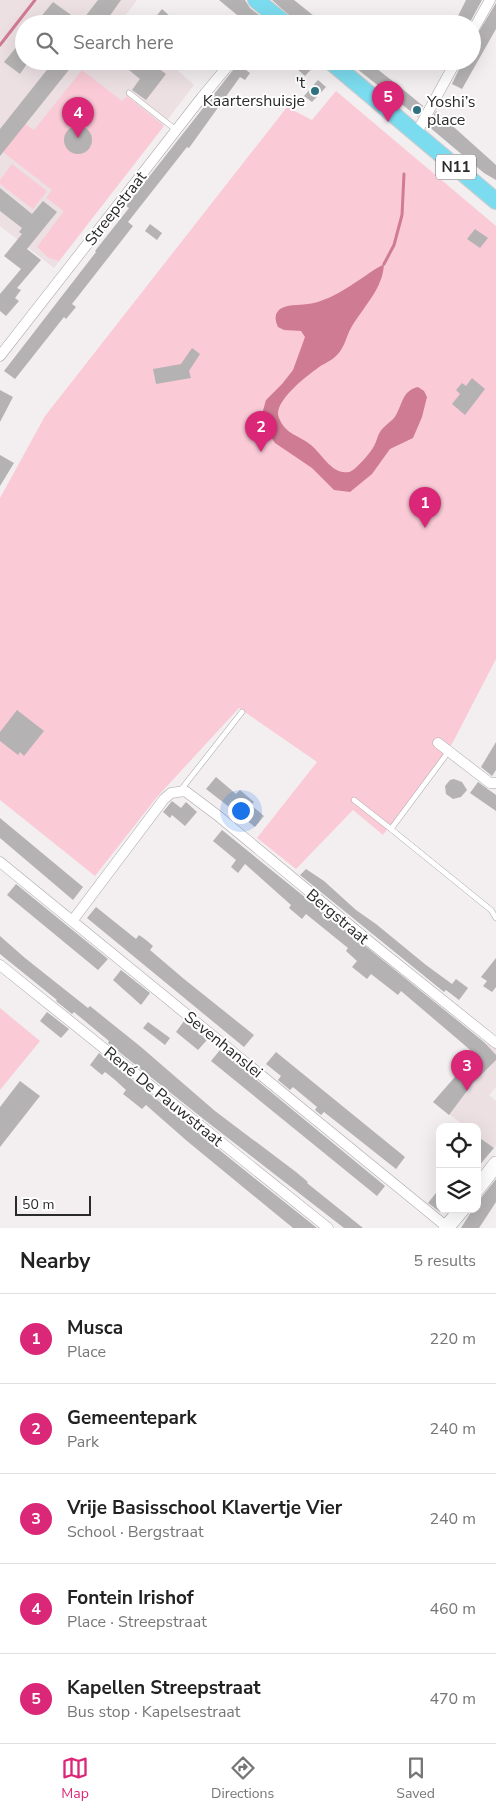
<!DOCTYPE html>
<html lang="en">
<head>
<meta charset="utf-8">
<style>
  body { margin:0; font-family:"Nunito Sans",sans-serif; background:#f2f2f2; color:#222 }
  .controls { position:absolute; right:15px; bottom:15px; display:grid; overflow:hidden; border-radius:10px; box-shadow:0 5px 20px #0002 }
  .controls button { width:45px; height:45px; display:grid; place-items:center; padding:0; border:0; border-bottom:1px solid #e0e0e0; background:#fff; color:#222; font:25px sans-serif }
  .scale { position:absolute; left:15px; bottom:12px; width:76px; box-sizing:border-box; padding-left:5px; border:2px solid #2b2a2a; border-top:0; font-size:14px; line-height:18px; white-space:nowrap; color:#2b2a2a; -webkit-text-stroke:4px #fff; paint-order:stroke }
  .you { position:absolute; left:240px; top:810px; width:18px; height:18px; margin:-12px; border:4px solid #fff; border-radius:50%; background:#1a73e8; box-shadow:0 0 0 8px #1a73e833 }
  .badge { display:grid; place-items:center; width:32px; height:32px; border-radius:50%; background:#db2777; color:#fff; font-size:16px; font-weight:700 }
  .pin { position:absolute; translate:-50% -41px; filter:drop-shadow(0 1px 2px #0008) }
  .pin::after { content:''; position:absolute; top:26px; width:18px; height:15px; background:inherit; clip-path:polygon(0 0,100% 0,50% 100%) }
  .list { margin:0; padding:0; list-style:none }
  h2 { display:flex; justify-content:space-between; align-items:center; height:65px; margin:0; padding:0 20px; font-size:21px }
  h2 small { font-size:16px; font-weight:400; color:#767676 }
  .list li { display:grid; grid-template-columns:32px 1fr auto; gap:15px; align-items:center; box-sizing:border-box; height:90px; padding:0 20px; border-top:1px solid #e0e0e0 }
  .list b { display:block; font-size:19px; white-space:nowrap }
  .list p { margin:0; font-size:16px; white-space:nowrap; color:#767676 }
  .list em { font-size:16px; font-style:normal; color:#767676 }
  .icon { flex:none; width:28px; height:28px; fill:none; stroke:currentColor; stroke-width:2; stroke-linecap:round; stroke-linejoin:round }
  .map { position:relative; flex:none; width:496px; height:1228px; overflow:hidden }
  .search { position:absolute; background:#fff; box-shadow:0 5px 20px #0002; left:15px; right:15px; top:15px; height:55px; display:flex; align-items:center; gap:12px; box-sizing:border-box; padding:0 18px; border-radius:28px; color:#767676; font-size:19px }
  .sheet { height:515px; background:#fff }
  nav { display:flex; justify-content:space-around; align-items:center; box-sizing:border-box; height:70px; border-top:1px solid #e0e0e0; background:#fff; font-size:14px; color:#767676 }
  nav a { display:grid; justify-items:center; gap:2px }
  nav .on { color:#db2777 }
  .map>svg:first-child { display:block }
  .built { fill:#ece0e3 }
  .green { fill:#facbd7 }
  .water { fill:#d07b94 }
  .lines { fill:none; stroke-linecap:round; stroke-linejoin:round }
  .stream { stroke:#d07b94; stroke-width:3 }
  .building { fill:#b5b2b3 }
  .lane-casing { stroke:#a9a6a7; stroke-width:6 }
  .street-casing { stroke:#a9a6a7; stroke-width:11 }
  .secondary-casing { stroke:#a9a6a7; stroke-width:16 }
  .primary-casing { stroke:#ccc; stroke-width:18 }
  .lane { stroke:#fff; stroke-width:5 }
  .street { stroke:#fff; stroke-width:10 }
  .secondary { stroke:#fff; stroke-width:15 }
  .primary { stroke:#7cdcef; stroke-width:16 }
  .poi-dot { fill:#2e7281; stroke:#fff; stroke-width:2 }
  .labels { text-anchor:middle; stroke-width:4; stroke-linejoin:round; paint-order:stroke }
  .shield { fill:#fff; stroke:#6b6a6a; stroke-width:1 }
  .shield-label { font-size:15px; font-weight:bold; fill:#2b2a2a }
  .poi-label { font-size:16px; fill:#2b2a2a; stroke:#fff; text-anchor:end }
  .street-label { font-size:16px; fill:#2b2a2a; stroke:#fff }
</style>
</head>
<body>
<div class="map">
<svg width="496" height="1228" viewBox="0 0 496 1228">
  <rect width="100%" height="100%" fill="#f3eff0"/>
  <g class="built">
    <path d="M0 0H137L121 21 124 24H24V61H167L194 85 54 268 0 226Z"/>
    <path d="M489 1041 496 1049V1087L489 1095 496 1101V1145L494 1148 477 1136V1127H466L433 1102Z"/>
  </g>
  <g class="green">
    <path d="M82 70 122 101 127 96 164 126 59 261 49 258 37 247 64 211 46 198 52 190 3 152 25 124 34 130Z"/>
    <path d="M336 91 496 226V659L453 742 383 835 353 810 296 869 257 838 317 762 239 708 157 797 95 876 0 800V498L45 416 287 107 312 120Z"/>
    <path d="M12 164 47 191 33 209 0 184V180Z"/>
    <path d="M0 1008 40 1041 0 1090Z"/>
  </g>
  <path class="water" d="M384 264C383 289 363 307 351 328 346 337 345 346 338 354 333 360 325 363 319 367 307 376 272 402 279 418 286 435 299 435 311 445 322 454 332 475 349 472 354 472 372 451 374 446 377 441 377 436 380 432 384 425 392 422 396 415 403 403 402 391 418 387L424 391 427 397 422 417 413 438 390 449 372 474 350 492 334 490 312 468 275 443 267 431 262 414 266 400 282 384 293 370 305 337 301 331 284 330 278 327C275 320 274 314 280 309 289 303 303 306 314 303 343 295 359 278 384 264Z"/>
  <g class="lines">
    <g class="stream">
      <path d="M0 45 35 0"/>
      <path d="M384 264 394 245 402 215 404 174"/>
    </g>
  </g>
  <g class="building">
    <path d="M98 0H121L104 24H35L53 2 81 22Z"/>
    <path d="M219 0H245L250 8 259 15 254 24H248Z"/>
    <path d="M272 0H294L324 24H299Z"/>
    <path d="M466 0H482L469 24H463L456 20Z"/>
    <path d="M496 3V29L462 89 452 84 463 61H472V43Z"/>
    <path d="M162 9 173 19 169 24H150Z"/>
    <path d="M24 38V61H29L20 74 4 62Z"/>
    <path d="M54 61H76L0 156V129Z"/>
    <path d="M118 61H157L154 65 166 74 146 100 132 90 140 79Z"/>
    <path d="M239 61H252L246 70 250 73 245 80 240 77 189 148 187 147 128 222 133 226 72 304 76 307 66 319 64 317 15 379 4 371 96 252 95 251 129 208 126 206 237 65Z"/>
    <path d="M288 61H310L315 65 305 76Z"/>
    <path d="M347 61H367L400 87 423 106 418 117Z"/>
    <path d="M318 80 326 87 312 102 304 96Z"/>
    <path d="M436 111 496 165V180L484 173 428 126Z"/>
    <circle cx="78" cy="140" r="14"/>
    <path d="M0 188 32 214 43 201 57 212 27 249 41 260 17 288 21 290 15 298 19 301 6 316 0 311V294L21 269 4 256 22 234 19 232 22 228 0 211Z"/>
    <path d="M150 224 162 233 157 240 145 231Z"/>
    <path d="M475 229 488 238 480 248 467 239Z"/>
    <path d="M192 348 200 354 189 371 191 378 156 384 153 369 181 364Z"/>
    <path d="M472 378 485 389 465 415 452 404 460 394 456 390 462 383 466 386Z"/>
    <path d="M0 390 13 397 0 422Z"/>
    <path d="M0 455 14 463 0 486Z"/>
    <path d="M17 710 44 731 24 756 20 752 18 755 0 741V732Z"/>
    <path d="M496 742V770L492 776 481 767Z"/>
    <path d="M216 777 236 794 240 790 254 802 251 805 264 816 255 827 206 789Z"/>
    <path d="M454 779 462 782 467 790 461 797 453 799 446 794 445 786 450 780Z"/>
    <path d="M478 782 496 795V811L470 793Z"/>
    <path d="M172 801 181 808 186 802 197 812 185 826 172 815 170 818 163 812Z"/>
    <path d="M0 818 83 887 73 900 0 838Z"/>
    <path d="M222 830 484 1042 496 1055V1060L473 1083 449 1115 433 1102 475 1054 401 991 398 995 371 974 367 979 352 967 357 961 346 951 348 948 306 914 302 919 289 908 291 905 245 864 238 873 231 867 236 860 213 841Z"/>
    <path d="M306 869 324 881 356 910 376 924 426 965 452 984 456 979 468 988 459 1000 446 990 444 992 300 875Z"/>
    <path d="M16 884 108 959 98 970 7 895Z"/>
    <path d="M96 907 136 939 139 935 146 940 153 946 150 950 184 979 254 1035 244 1047 87 918Z"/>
    <path d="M0 936 25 958 88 1008 90 1006 141 1047 215 1111 296 1172 308 1182 307 1183 363 1228H344L206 1121 108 1043 109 1041 74 1012 72 1014 56 1001 57 1000 0 954Z"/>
    <path d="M496 958V987L492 992 483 986 487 981 481 977Z"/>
    <path d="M121 970 150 993 141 1005 113 980Z"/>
    <path d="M47 1012 69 1029 61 1038 40 1021Z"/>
    <path d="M184 1021 207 1040 198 1050 176 1032Z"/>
    <path d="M148 1022 170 1038 165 1045 143 1028Z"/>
    <path d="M220 1050 385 1186 377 1196 211 1061Z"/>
    <path d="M276 1052 405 1157 396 1169 324 1112 321 1115 315 1110 317 1107 293 1087 290 1090 278 1080 281 1076 266 1064Z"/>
    <path d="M99 1053 248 1173 317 1228H293L187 1141 146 1105 142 1109 123 1094 126 1090 114 1079 105 1072 102 1075 90 1065Z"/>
    <path d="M20 1081 40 1096 0 1147V1107Z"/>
    <path d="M477 1136 494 1148 477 1168Z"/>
    <path d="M496 1179V1202L479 1228H461L473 1209H477V1203Z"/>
    <path d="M440 1188V1212L428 1203Z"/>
  </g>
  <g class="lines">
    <g class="lane-casing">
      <g id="lane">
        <path d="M129 93 176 130"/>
        <path d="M180 791 242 712"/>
        <path d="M354 800 391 829 449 751"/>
        <path d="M391 829 491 910 496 918"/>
      </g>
    </g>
    <g class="street-casing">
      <g id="street">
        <path d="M261 24 271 12"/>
        <path d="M472 32 490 0"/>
        <path d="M416 134 456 61"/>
        <path d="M0 356 202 97 232 61"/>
        <path d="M438 743 490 783H496"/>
        <path d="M0 862 447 1227"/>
        <path d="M73 920 164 799 171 793 185 791 217 815 370 942 496 1043"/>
        <path d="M0 965 328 1228"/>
      </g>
    </g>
    <g class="secondary-casing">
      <g id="secondary">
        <path d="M477 1189 496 1164"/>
        <path d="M446 1228 462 1209"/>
      </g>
    </g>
    <g class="primary-casing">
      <g id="primary">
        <path d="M256 0 286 24"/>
        <path d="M330 61 496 201"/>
      </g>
    </g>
    <use href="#lane" class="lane"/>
    <use href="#street" class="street"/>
    <use href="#secondary" class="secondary"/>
    <use href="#primary" class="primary"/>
  </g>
  <g class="poi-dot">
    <circle cx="315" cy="91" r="5"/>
    <circle cx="417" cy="110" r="5"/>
  </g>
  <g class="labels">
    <rect class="shield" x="436" y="154.5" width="40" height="25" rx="4"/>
    <g class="shield-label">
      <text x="456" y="172">N11</text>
    </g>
    <g class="poi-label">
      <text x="305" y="88">'t<tspan x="305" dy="18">Kaartershuisje</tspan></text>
      <text x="427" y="107" text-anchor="start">Yoshi’s<tspan x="427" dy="18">place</tspan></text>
    </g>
    <g class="street-label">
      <text transform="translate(115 208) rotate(-52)" y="6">Streepstraat</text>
      <text transform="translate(338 916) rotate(40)" y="6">Bergstraat</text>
      <text transform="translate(224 1044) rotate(39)" y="6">Sevenhanslei</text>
      <text transform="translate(164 1096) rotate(39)" y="6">René De Pauwstraat</text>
    </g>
  </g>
</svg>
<div class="controls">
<button><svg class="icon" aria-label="locate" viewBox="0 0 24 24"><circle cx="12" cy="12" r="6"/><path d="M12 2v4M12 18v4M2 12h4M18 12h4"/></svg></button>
<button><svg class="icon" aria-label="layers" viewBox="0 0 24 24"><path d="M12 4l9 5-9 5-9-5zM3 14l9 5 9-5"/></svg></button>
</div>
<div class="scale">50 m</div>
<div class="you"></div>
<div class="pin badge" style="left:425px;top:528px">1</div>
<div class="pin badge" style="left:261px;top:452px">2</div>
<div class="pin badge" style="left:467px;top:1091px">3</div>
<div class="pin badge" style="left:78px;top:138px">4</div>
<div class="pin badge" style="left:388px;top:122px">5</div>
<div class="search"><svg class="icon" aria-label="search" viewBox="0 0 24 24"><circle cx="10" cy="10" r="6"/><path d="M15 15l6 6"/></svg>Search here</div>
</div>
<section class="sheet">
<h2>Nearby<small>5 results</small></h2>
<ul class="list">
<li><span class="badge">1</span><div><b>Musca</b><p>Place</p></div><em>220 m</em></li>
<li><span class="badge">2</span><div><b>Gemeentepark</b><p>Park</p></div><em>240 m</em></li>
<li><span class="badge">3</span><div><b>Vrije Basisschool Klavertje Vier</b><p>School · Bergstraat</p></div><em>240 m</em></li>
<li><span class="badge">4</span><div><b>Fontein Irishof</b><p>Place · Streepstraat</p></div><em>460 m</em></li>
<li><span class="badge">5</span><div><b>Kapellen Streepstraat</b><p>Bus stop · Kapelsestraat</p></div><em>470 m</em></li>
</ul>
</section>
<nav>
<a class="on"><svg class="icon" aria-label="map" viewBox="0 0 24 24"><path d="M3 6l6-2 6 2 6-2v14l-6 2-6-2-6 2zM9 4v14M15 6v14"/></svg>Map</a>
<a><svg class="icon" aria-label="directions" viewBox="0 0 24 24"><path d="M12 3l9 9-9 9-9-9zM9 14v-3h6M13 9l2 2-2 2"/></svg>Directions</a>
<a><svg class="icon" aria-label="saved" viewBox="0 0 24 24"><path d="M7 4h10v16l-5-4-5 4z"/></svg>Saved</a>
</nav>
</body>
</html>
